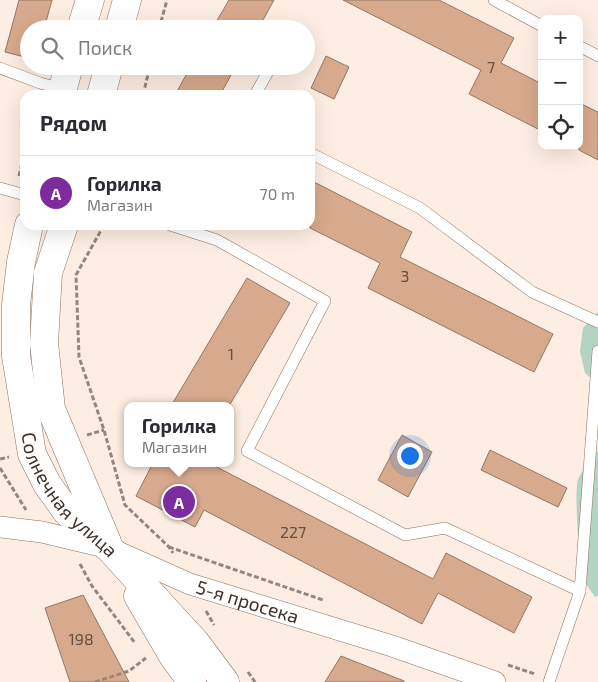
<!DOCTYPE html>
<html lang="ru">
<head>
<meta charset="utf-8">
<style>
  body { margin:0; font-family:"Exo 2",sans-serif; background:#f2f2f3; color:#2b2b33 }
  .controls { position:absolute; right:15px; top:15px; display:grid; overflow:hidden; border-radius:10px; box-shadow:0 5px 20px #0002 }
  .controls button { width:45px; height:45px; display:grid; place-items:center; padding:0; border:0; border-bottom:1px solid #e1e1e2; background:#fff; color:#2b2b33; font:25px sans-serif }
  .you { position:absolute; left:409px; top:455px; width:18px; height:18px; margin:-12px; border:4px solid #fff; border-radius:50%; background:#1a73e8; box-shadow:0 0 0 8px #1a73e833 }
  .badge { display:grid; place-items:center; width:32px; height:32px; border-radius:50%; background:#7c2c9d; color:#fff; font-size:16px; font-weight:700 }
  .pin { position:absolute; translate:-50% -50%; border:2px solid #fff; box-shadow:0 1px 5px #0006 }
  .popup { position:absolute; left:124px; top:402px; width:110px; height:65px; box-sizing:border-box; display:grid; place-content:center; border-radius:10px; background:#fff; filter:drop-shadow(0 1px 4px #0005); font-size:16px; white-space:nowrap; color:#7c7c81 }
  .popup b { font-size:19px; color:#2b2b33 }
  .popup::after { content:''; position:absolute; left:50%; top:100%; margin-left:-10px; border:10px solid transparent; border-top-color:#fff }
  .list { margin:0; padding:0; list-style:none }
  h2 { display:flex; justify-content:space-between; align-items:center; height:65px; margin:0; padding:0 20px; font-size:21px }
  h2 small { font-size:16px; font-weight:400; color:#7c7c81 }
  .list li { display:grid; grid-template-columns:32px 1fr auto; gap:15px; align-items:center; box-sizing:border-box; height:75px; padding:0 20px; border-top:1px solid #e1e1e2 }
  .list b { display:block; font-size:19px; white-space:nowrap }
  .list p { margin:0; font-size:16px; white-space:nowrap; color:#7c7c81 }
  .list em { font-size:16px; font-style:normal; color:#7c7c81 }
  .icon { flex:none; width:28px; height:28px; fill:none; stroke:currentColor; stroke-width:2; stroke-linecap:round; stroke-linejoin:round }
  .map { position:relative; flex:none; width:598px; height:682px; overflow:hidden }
  .search { position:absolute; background:#fff; box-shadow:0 5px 20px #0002; left:20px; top:20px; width:295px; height:55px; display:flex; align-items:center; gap:12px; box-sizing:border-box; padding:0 18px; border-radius:28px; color:#7c7c81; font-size:19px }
  .panel { position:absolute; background:#fff; box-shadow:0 5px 20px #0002; left:20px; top:90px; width:295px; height:140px; border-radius:15px }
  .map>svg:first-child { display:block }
  .green { fill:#b3d3c3 }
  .building { fill:#d8aa8d; stroke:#917767 }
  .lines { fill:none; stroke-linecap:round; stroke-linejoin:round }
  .service-casing { stroke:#8b7262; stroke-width:12 }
  .minor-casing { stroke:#8b7262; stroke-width:22 }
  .secondary-casing { stroke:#8b7262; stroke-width:29 }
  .path { stroke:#94877e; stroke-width:3; stroke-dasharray:5 2.5; stroke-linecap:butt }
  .service { stroke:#fff; stroke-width:11 }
  .minor { stroke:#fff; stroke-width:21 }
  .secondary { stroke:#fff; stroke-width:28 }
  .labels { text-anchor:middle; stroke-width:4; stroke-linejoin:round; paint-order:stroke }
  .number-label { font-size:16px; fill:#645044 }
  .street-label { font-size:19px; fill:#3d322b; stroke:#fff }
</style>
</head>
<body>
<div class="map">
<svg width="598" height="682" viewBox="0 0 598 682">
  <rect width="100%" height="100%" fill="#feede2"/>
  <g class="green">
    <path d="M598 312V388L593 380 585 373 580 351 583 328Z"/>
    <path d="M598 451V596L595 597C591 590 585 584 583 577 579 564 574 491 578 480 582 469 591 460 598 451Z"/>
  </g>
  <g class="building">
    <path d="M19 0H52L44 29H29V58L5 52Z"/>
    <path d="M229 0H274L258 29H212Z"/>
    <path d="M343 0H439L514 38 501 63 542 84V131L469 94 481 70Z"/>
    <path d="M326 56 349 67 334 99 311 88Z"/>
    <path d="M191 66H236L220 95H175Z"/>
    <path d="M579 103 598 112V160L579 150Z"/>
    <path d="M310 180 412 232 400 257 553 334 534 372 368 288 380 263 310 228Z"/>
    <path d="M247 278 290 303 229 406H171Z"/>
    <path d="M402 435 432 452 408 497 378 480Z"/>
    <path d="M490 450 567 488 558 507 481 470Z"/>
    <path d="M153 463H209L433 579 446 553 532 597 514 633 438 593 422 624 204 510 195 527 136 496Z"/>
    <path d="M83 595 129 682H70L45 608Z"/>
    <path d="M341 656 404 681V682H325Z"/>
  </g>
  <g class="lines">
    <g class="service-casing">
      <g id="service">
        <path d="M494 0 542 26"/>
        <path d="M579 46 598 56"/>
        <path d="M0 68 40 83 62 89"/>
        <path d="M255 95 271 66"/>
        <path d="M310 153 420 208 532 292 598 322"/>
        <path d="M0 188 25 195"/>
        <path d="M170 225 217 240 325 301 247 451 405 535 445 528 580 591"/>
        <path d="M549 682 580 591 598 351"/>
      </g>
    </g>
    <g class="minor-casing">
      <g id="minor">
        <path id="s1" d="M0 527 42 532 109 548 190 584 392 646 495 682"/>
      </g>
    </g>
    <g class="secondary-casing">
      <g id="secondary">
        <path d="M81 29 90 0"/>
        <path d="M119 29 127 0"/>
        <path d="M61 95 69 66"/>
        <path d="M101 95 109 66"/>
        <path id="s2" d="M29 225 21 262 16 305V356L32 454 47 484 67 512 109 548 196 643 225 682"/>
        <path d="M64 225 48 273 44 343 51 409 107 542"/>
        <path d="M138 596 173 656 192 682"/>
      </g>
    </g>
    <g class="path">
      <path d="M159 29 167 0"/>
      <path d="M143 95 150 66"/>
      <path d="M19 176 25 150"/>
      <path d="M104 225 76 275 79 357 104 430 125 505 169 547 173 553"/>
      <path d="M87 435 104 430"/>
      <path d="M0 459 9 457"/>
      <path d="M0 468 26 510"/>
      <path d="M169 547 323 600"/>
      <path d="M80 564 92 586 135 643"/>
      <path d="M206 611 214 625"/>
      <path d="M508 665 535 674"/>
      <path d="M248 672 255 682"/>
      <path d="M95 682 129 671 146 658"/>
    </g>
    <use href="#service" class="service"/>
    <use href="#minor" class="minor"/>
    <use href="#secondary" class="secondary"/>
  </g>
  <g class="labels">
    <g class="number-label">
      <text x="491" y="73">7</text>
      <text x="405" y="282">3</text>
      <text x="231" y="360">1</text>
      <text x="293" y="538">227</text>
      <text x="81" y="645">198</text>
    </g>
    <g class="street-label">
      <text dy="7" stroke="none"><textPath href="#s2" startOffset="286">Солнечная улица</textPath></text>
      <text dy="7" stroke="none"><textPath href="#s1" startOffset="260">5-я просека</textPath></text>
    </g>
  </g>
</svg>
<div class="controls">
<button>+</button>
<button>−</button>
<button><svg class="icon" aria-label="locate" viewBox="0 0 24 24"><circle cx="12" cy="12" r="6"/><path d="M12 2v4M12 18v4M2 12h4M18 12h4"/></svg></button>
</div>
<div class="you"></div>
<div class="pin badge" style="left:179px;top:502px">A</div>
<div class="popup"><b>Горилка</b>Магазин</div>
<div class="search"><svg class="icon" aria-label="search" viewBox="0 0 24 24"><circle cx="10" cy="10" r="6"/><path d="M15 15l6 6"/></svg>Поиск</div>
<section class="panel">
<h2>Рядом<small></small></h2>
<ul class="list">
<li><span class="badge">A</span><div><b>Горилка</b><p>Магазин</p></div><em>70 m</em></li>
</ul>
</section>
</div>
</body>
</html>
